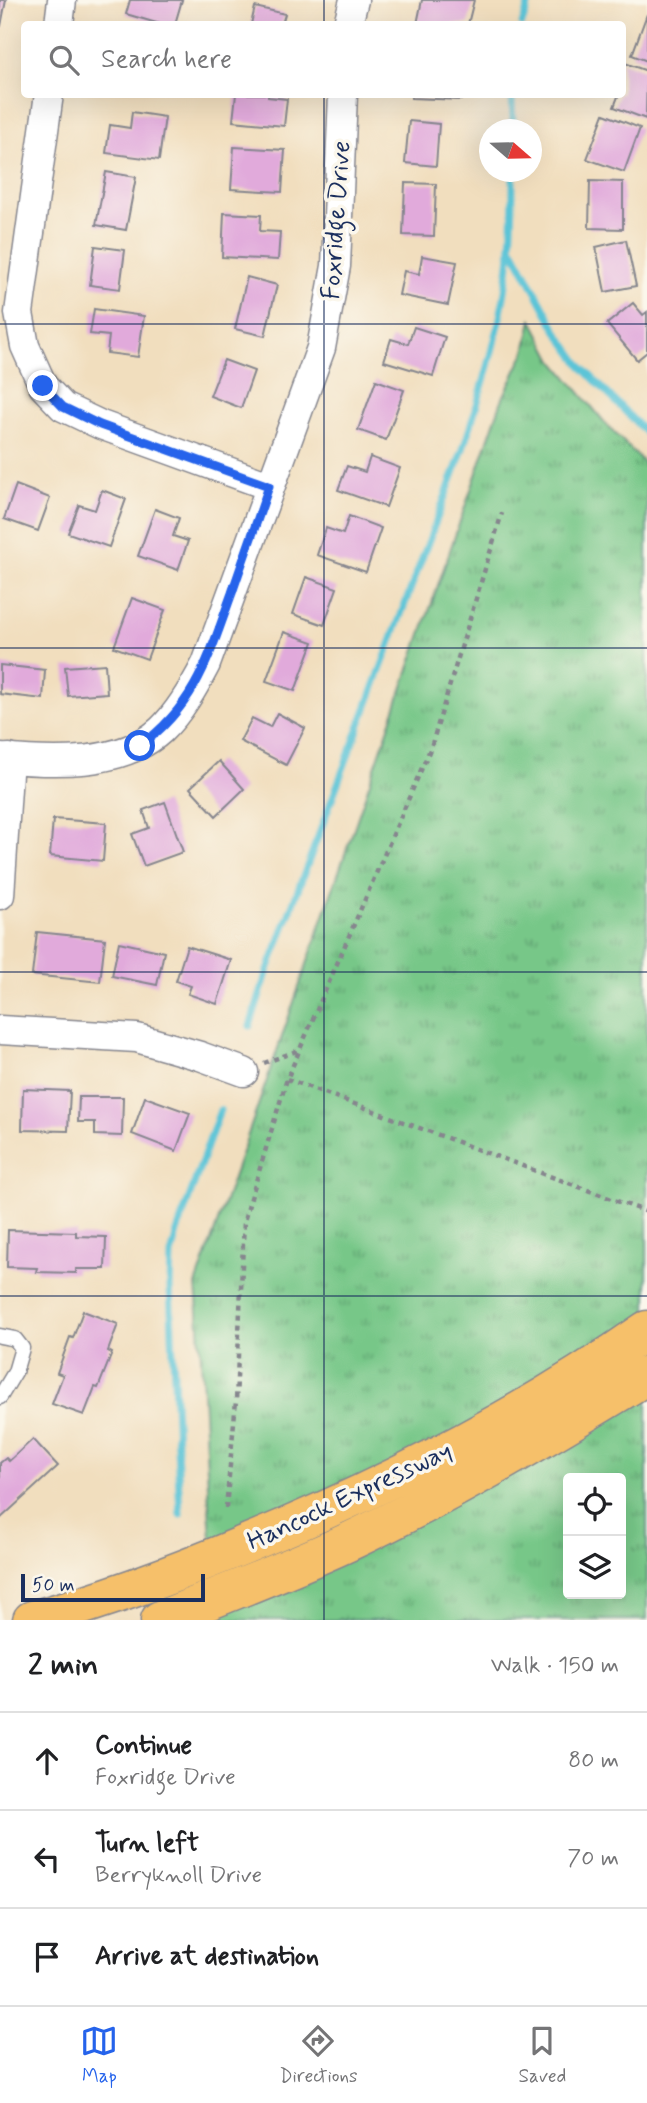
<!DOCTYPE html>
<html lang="en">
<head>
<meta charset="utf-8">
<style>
  body { margin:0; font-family:Mynerve,sans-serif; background:#f2f2f2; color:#202124 }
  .controls { position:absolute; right:21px; bottom:21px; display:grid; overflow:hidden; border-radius:7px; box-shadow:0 7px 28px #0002 }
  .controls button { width:63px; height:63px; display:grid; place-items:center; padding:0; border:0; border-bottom:2px solid #e0e0e0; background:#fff; color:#202124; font:35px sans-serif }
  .compass { position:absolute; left:479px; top:119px; width:63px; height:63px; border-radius:50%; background:#fff; box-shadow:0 7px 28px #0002; rotate:110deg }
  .scale { position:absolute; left:21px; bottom:18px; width:184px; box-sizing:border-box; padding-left:7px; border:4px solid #1b2f5e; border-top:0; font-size:19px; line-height:24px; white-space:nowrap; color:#1b2f5e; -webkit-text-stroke:5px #fbf7ec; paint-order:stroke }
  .stop { position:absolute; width:21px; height:21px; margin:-16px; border:5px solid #2563eb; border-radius:50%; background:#fff }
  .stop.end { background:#2563eb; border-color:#fff; box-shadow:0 2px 7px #0008 }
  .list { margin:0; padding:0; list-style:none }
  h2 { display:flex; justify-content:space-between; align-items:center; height:91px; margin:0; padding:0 28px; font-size:30px }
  h2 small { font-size:23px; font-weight:400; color:#757577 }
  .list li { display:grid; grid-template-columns:46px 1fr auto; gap:21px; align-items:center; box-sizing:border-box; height:98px; padding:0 28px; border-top:2px solid #e0e0e0 }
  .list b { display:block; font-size:26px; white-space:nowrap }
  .list p { margin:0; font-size:23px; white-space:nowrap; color:#757577 }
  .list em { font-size:23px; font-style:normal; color:#757577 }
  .icon { flex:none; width:38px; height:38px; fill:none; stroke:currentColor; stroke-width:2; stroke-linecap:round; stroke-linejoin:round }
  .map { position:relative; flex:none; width:647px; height:1620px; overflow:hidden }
  .search { position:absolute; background:#fff; box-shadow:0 7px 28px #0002; left:21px; right:21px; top:21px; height:77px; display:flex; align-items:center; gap:18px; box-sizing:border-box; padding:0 24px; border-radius:7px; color:#757577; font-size:26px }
  .sheet { height:385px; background:#fff }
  nav { display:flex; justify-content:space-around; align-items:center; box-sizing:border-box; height:98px; border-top:2px solid #e0e0e0; background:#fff; font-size:19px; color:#757577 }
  nav a { display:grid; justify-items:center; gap:4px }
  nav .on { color:#2563eb }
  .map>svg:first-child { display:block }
  .grass { fill:url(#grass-tufts); stroke:#497b73; stroke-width:2; fill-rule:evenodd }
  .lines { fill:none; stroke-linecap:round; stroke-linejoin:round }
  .stream { stroke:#5bc4d7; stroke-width:7 }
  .building { fill:#e1aadb }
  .service-casing { stroke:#86868e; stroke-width:17 }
  .minor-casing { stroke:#86868e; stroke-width:31 }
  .primary-casing { stroke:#86868e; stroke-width:41 }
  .path { stroke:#86868e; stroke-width:4.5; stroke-dasharray:5 5; stroke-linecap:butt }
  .service { stroke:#fff; stroke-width:14 }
  .minor { stroke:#fff; stroke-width:28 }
  .primary { stroke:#f6c06b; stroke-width:38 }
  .route { stroke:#2563eb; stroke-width:9 }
  .grid { fill:none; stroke:#1b2f5e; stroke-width:2; stroke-opacity:0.55 }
  .labels { text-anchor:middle; stroke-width:7; stroke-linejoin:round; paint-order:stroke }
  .street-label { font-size:26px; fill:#1b2f5e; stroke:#fbf7ec }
</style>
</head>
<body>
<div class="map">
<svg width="647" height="1620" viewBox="0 0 647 1620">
  <defs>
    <pattern id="grass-tufts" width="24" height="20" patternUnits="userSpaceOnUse" patternTransform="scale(1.75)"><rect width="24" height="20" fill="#77c788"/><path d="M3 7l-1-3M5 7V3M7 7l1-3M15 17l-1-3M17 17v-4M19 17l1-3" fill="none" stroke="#61a272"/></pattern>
  </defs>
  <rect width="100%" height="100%" fill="#fbf7ec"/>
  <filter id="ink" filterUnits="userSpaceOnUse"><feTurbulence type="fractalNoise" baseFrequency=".0143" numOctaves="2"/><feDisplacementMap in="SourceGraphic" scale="14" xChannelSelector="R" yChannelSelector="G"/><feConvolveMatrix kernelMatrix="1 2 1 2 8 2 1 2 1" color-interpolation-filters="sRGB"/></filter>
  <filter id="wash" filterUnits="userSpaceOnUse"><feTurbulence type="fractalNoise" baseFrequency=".00686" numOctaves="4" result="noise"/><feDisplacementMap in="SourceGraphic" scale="28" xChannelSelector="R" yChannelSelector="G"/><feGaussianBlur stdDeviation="1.57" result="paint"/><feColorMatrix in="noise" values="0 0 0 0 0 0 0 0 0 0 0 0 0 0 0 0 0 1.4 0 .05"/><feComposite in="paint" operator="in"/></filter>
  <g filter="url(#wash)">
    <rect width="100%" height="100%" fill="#f1debe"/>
    <path class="grass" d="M532 320 553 360 606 424 647 466V1620H217C207 1509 205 1397 196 1285L502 400 525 352ZM568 1478H621V1594H568Z"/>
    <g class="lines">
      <g class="stream">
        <path d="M522 24 530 0"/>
        <path d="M512 94 513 130"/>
        <path d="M511 246 558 333 583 368 647 434"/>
        <path d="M250 1026 268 970 463 449C484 384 505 315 511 246 513 222 513 196 513 172"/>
        <path d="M180 1514 170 1287 171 1255 177 1232 220 1110"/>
      </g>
    </g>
    <g id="blocks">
      <g class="building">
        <path d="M0 0H6L1 26H0Z"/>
        <path d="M130 0H182L175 24H160L126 14Z"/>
        <path d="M422 0H474L468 24H417Z"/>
        <path d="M255 7 285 14 282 24H251Z"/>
        <path d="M647 14V61L632 55Z"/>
        <path d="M622 62 647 71 646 119 614 107 619 94H622Z"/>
        <path d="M236 94H268V97L287 99 284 126 233 121Z"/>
        <path d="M411 94H462V100L411 98Z"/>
        <path d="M132 112 165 117 159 160 106 153 110 125 130 128Z"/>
        <path d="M604 114 640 128 624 172 587 159Z"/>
        <path d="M409 121 439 124 436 166 405 163Z"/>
        <path d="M234 147 285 150 282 192 231 189Z"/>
        <path d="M106 172 136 177 126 230 96 225Z"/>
        <path d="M590 181 623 182V229L589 228Z"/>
        <path d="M405 183 436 184 434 236 403 235Z"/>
        <path d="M224 213 261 215 260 231 280 232 278 260 222 257Z"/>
        <path d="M626 240 636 286 605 292 596 247Z"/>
        <path d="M95 246 125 250 120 289 90 285Z"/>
        <path d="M422 256 457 262 448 305 399 295 404 271 419 274Z"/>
        <path d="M247 277 277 285 265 336 235 329Z"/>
        <path d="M633 303 643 315 647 312V352L637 360 607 324Z"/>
        <path d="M94 309 144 316 138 357 107 353 109 336 90 334Z"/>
        <path d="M414 327 445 337 433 376 384 361 391 339 408 344Z"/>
        <path d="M224 360 254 371 241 408 210 396Z"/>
        <path d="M376 380 404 390 386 440 358 430Z"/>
        <path d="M370 457 400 468 386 507 338 490 347 466 365 472Z"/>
        <path d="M16 485 50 498 38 531 4 519Z"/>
        <path d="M102 490 126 499 109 547 68 533 79 505 95 510Z"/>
        <path d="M155 509 179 518 173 536 188 541 178 570 138 556Z"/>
        <path d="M349 516 381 528 366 572 317 555 326 528 343 534Z"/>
        <path d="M306 577 337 588 324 625 293 614Z"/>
        <path d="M132 598 165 610 147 659 114 647Z"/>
        <path d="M284 632 313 642 295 691 266 681Z"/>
        <path d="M105 664 107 693 68 696 65 667Z"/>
        <path d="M0 665 45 670 43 699 0 694Z"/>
        <path d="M277 713 305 728 286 765 240 741 252 718 270 727Z"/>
        <path d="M219 761 244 789 216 816 190 788Z"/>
        <path d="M165 802 183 852 144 866 132 834 149 828 143 810Z"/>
        <path d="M53 819 106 823 103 861 50 856Z"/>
        <path d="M37 932 105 939 100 982 32 975Z"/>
        <path d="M119 942 164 952 157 985 112 976Z"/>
        <path d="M187 946 231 960 217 1004 188 994 191 986 176 981Z"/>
        <path d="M23 1089 70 1091 68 1131 22 1130Z"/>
        <path d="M79 1097H123L122 1136 95 1135V1122H78Z"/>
        <path d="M145 1097 190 1113 176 1151 132 1134Z"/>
        <path d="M8 1230 76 1232V1236L106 1237 105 1269H76V1273L36 1272 37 1268 7 1267Z"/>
        <path d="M83 1311 118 1324 108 1351 112 1353 98 1388 95 1387 84 1415 52 1404 63 1375 57 1373 70 1337 73 1338Z"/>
        <path d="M33 1439 58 1466 0 1519V1463L6 1458 9 1461Z"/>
      </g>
    </g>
  </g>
  <g filter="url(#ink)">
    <use href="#blocks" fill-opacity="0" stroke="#86868e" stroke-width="2"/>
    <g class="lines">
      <g class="service-casing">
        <path id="service" d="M0 1336 15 1339 22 1348 15 1372 0 1397"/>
      </g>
      <g class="minor-casing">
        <g id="minor">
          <path d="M59 24 62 0"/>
          <path d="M348 24 354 0"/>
          <path d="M49 94 19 313 25 346 43 386 63 407 101 425 269 486"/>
          <path d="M0 758C50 763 121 767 161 730 180 712 194 687 206 664L321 348 336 266 343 94"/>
          <path d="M0 895 9 758"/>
          <path d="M0 1030 137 1038 200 1056 244 1072"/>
        </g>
      </g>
      <g class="primary-casing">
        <g id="primary">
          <path d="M32 1620C107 1600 180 1572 251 1542 390 1485 524 1416 647 1330"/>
          <path d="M160 1620C222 1595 285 1571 346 1543 451 1494 549 1435 647 1375"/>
        </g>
      </g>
      <g class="path">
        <path d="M264 1063 299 1050"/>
        <path d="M287 1079 647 1212"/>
        <path d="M226 1508 236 1401 244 1221 287 1079 431 747 502 513"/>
      </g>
      <use href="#service" class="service"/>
      <use href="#minor" class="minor"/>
      <use href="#primary" class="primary"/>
    </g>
  </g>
  <g class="lines" filter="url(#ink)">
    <path class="route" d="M43 386 63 407 100 425 269 486C257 522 244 557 232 593 209 656 197 704 140 746"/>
  </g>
  <path class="grid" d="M324 0V24M324 94V1620M0 324H647M0 648H647M0 972H647M0 1296H647"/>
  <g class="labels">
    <g class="street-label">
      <text transform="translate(335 220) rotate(-86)" y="9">Foxridge Drive</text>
      <text transform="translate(349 1495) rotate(-25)" y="9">Hancock Expressway</text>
    </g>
  </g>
</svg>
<div class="controls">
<button><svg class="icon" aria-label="locate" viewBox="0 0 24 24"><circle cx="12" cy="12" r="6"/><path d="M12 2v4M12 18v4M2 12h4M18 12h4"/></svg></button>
<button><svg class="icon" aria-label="layers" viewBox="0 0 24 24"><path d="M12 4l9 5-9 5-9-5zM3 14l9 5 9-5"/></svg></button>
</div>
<svg class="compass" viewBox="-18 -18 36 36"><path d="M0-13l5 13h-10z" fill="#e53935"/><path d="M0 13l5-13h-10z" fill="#757577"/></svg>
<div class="scale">50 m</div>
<div class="stop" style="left:140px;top:746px"></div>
<div class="stop end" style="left:43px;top:386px"></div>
<div class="search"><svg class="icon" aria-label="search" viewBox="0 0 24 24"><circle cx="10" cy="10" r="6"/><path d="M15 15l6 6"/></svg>Search here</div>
</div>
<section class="sheet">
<h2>2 min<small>Walk · 150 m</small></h2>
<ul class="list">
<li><svg class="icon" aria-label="ahead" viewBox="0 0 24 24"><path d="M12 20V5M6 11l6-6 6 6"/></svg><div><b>Continue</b><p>Foxridge Drive</p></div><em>80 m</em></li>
<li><svg class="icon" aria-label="left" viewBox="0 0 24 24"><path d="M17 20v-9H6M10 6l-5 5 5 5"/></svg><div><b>Turn left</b><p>Berryknoll Drive</p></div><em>70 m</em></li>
<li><svg class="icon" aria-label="arrive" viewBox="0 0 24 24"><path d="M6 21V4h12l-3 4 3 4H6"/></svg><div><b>Arrive at destination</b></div></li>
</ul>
</section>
<nav>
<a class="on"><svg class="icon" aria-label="map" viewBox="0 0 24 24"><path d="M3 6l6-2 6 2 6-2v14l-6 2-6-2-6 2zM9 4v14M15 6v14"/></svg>Map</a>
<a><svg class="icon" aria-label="directions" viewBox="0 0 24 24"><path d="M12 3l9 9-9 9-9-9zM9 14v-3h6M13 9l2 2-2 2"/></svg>Directions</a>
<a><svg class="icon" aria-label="saved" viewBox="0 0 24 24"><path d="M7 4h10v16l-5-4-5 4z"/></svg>Saved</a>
</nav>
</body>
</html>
